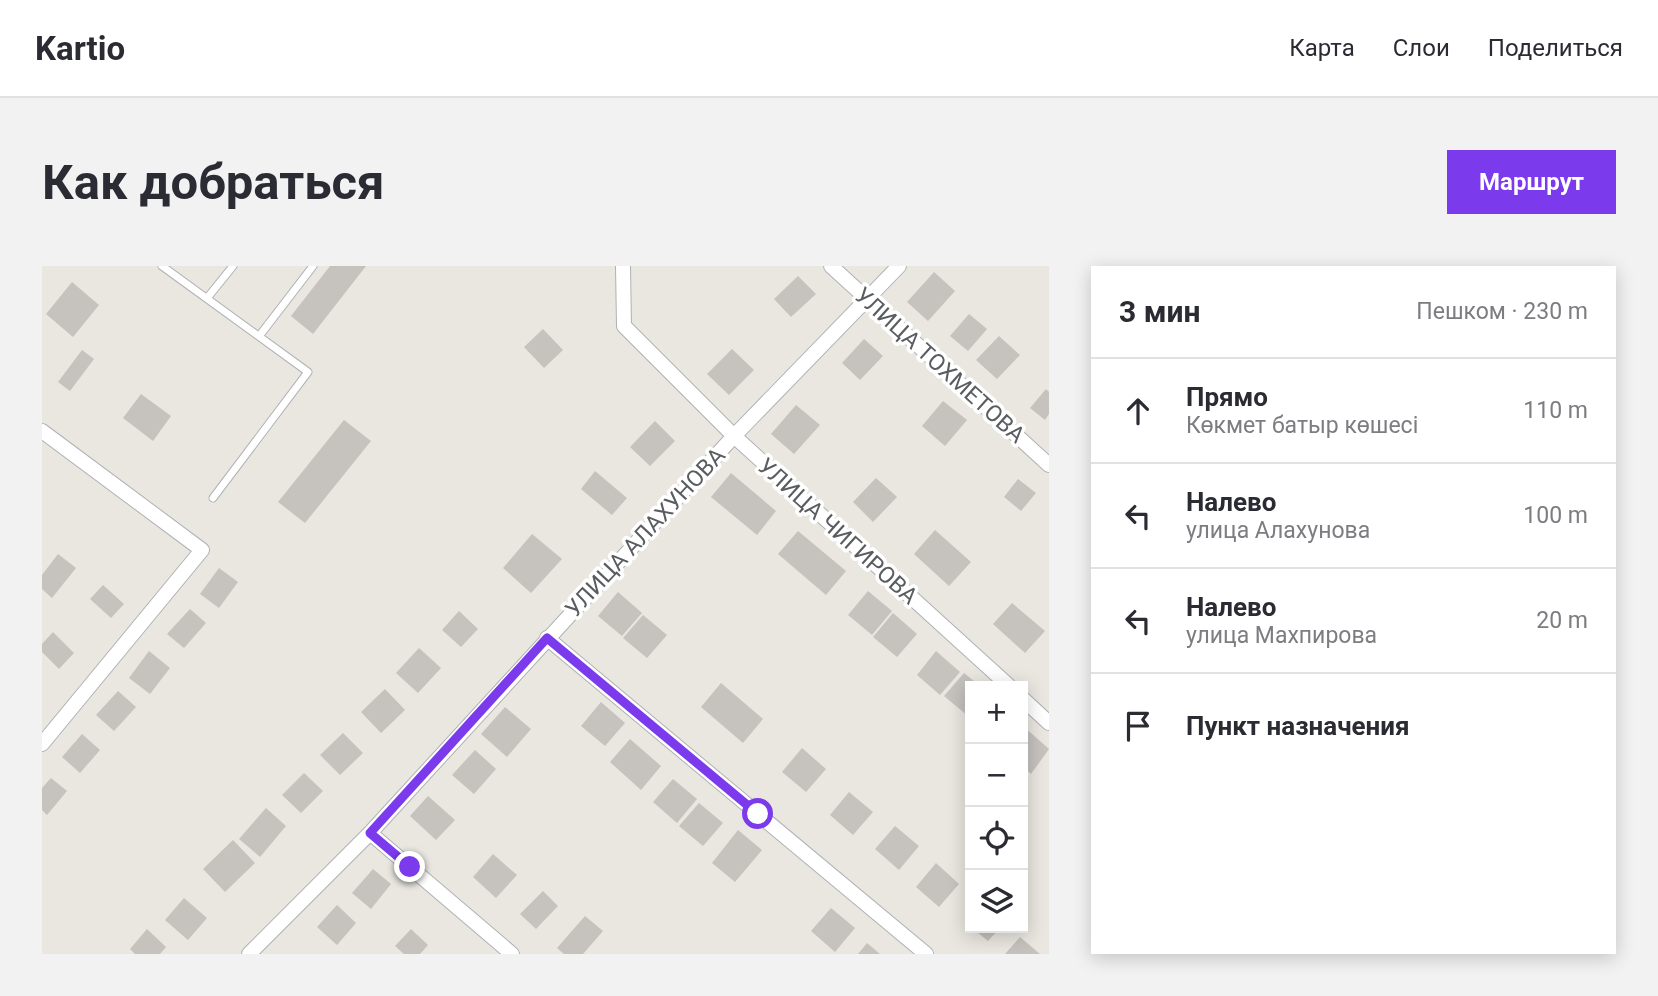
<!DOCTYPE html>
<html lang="ru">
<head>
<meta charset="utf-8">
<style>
  body { margin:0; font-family:Roboto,sans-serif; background:#f2f2f3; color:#2b2b33 }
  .controls { position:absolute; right:21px; bottom:21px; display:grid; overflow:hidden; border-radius:0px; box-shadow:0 4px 18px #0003 }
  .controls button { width:63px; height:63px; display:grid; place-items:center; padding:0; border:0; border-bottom:2px solid #e1e1e2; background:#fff; color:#2b2b33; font:35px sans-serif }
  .stop { position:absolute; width:21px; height:21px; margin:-16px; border:5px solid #7c3aed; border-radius:50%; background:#fff }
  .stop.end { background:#7c3aed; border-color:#fff; box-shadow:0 2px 7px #0008 }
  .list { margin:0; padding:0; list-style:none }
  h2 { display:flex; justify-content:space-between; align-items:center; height:91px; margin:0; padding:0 28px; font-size:30px }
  h2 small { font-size:23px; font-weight:400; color:#7c7c81 }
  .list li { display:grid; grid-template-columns:46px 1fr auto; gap:21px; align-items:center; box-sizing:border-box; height:105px; padding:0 28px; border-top:2px solid #e1e1e2 }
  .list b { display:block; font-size:26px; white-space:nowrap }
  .list p { margin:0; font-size:23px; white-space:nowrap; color:#7c7c81 }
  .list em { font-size:23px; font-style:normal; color:#7c7c81 }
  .icon { flex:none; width:38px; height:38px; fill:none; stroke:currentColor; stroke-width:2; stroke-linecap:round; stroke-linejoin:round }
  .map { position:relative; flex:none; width:1007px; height:688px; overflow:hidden; border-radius:0px }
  header { display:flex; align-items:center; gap:42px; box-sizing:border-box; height:98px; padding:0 35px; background:#fff; border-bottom:2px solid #e1e1e2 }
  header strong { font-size:33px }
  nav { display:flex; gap:38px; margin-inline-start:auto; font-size:24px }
  .intro { display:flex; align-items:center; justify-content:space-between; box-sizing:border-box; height:168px; padding:0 42px }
  h1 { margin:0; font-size:49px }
  .button { padding:18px 32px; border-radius:0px; background:#7c3aed; color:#fff; font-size:24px; font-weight:700 }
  main { display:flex; gap:42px; padding:0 42px }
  aside { flex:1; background:#fff; border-radius:0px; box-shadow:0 4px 18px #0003 }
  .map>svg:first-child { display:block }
  .building { fill:#c6c2be }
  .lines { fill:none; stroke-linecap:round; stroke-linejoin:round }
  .service-casing { stroke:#aeb2b5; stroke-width:9 }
  .minor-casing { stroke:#aeb2b5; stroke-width:16 }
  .service { stroke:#fff; stroke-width:7 }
  .minor { stroke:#fff; stroke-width:14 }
  .route { stroke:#7c3aed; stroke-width:9 }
  .labels { text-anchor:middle; stroke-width:7; stroke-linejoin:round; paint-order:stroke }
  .street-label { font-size:23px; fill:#595d60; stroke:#fff }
</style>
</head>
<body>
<header>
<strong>Kartio</strong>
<nav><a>Карта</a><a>Слои</a><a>Поделиться</a></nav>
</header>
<div class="intro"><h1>Как добраться</h1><a class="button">Маршрут</a></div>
<main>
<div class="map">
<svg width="1007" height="688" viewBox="0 0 1007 688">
  <rect width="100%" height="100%" fill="#eae7e1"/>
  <g class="building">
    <path d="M288 0H324L271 68 249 50Z"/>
    <path d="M892 6 913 25 886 55 865 36Z"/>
    <path d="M756 10 774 28 749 51 732 33Z"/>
    <path d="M30 16 57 39 31 71 4 48Z"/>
    <path d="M927 48 945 63 926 85 908 70Z"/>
    <path d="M501 63 521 84 502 102 482 81Z"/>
    <path d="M957 70 978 89 955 113 934 94Z"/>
    <path d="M822 73 841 90 818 114 800 97Z"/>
    <path d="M690 83 712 104 687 129 665 108Z"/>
    <path d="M40 84 52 93 28 125 16 116Z"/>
    <path d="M1004 123 1007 126V148L1003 154 988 142Z"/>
    <path d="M99 128 129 150 111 175 81 152Z"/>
    <path d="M901 135 925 154 903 180 880 160Z"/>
    <path d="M754 139 778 159 752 188 729 168Z"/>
    <path d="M302 154 329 175 263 257 236 236Z"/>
    <path d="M613 155 633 175 608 200 588 181Z"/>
    <path d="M553 205 585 232 570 249 539 223Z"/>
    <path d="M689 207 734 245 715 269 669 231Z"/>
    <path d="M834 212 855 231 831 256 811 236Z"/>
    <path d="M976 213 994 227 979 245 962 231Z"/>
    <path d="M893 264 929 296 907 320 872 288Z"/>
    <path d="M756 265 804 305 784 329 736 288Z"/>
    <path d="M490 268 520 293 489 327 461 302Z"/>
    <path d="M16 288 34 302 10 332 0 323V309Z"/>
    <path d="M177 302 196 316 177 342 158 328Z"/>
    <path d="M61 319 82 338 69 352 48 333Z"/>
    <path d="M826 325 850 345 830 369 806 349Z"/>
    <path d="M576 326 600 347 580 370 556 350Z"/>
    <path d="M970 337 1003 365 983 387 951 358Z"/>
    <path d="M148 343 164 357 142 382 125 368Z"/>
    <path d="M417 345 436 363 419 381 400 364Z"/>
    <path d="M851 347 875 368 855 391 831 371Z"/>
    <path d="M601 349 625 369 605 392 581 372Z"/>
    <path d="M11 366 32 387 17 403 0 386V378Z"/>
    <path d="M377 382 399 402 376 427 354 407Z"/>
    <path d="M107 385 128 402 108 428 87 412Z"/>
    <path d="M894 385 918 406 898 429 875 409Z"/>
    <path d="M922 407 938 420H928L926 450 902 430Z"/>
    <path d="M679 417 721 453 701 477 659 441Z"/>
    <path d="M343 423 363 444 339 467 319 446Z"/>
    <path d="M76 425 94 441 72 465 54 449Z"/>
    <path d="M559 436 583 457 563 480 539 460Z"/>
    <path d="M463 441 489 463 465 491 439 468Z"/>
    <path d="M981 460 1007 483 989 508 981 500Z"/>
    <path d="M301 467 321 487 298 509 278 489Z"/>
    <path d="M40 468 58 484 38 507 20 491Z"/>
    <path d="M588 473 619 500 599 524 568 496Z"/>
    <path d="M760 482 784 503 764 526 740 506Z"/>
    <path d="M433 484 454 503 432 528 410 509Z"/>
    <path d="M262 507 281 525 259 547 240 529Z"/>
    <path d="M9 512 25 525 5 549 0 544V522Z"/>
    <path d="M631 513 655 533 635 557 611 536Z"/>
    <path d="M807 526 831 546 811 569 788 549Z"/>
    <path d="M386 530 413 554 394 574 368 550Z"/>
    <path d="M657 537 681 557 661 580 637 560Z"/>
    <path d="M224 542 244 560 218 591 197 573Z"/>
    <path d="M853 560 877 580 857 604 833 583Z"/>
    <path d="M696 564 720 584 693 616 670 597Z"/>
    <path d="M191 574 213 597 183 626 161 603Z"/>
    <path d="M451 588 475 609 454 632 431 611Z"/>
    <path d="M894 597 917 618 897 641 874 621Z"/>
    <path d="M331 603 349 618 329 643 310 627Z"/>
    <path d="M501 625 516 640 494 663 478 648Z"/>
    <path d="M142 632 165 652 146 674 123 654Z"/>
    <path d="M295 639 314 657 295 679 275 661Z"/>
    <path d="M789 642 813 662 793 686 769 665Z"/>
    <path d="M543 650 561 665 541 688H522L515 682Z"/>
    <path d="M930 662H958L946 675Z"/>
    <path d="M105 663 124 681 118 688H93L88 683Z"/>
    <path d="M369 663 386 679 378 688H362L353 680Z"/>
    <path d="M978 671 998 688H963Z"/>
    <path d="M825 677 838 688H816Z"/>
  </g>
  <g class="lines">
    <g class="service-casing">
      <g id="service">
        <path d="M120 0 266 106 171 232"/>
        <path d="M166 31 191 0"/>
        <path d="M218 69 271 0"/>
      </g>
    </g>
    <g class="minor-casing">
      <g id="minor">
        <path d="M581 0 582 60 692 170 967 420"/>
        <path d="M789 0 1007 199"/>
        <path d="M0 165 160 284 0 478"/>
        <path d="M505 372 884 688"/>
        <path d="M981 433 1007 457"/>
        <path d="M328 567 470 688"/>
        <path d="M207 688 328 567 692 170 857 0"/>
      </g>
    </g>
    <use href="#service" class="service"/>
    <use href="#minor" class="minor"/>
  </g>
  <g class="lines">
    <path class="route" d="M368 601 328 567 505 372 716 548"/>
  </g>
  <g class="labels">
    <g class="street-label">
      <text transform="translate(898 99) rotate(42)" y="8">УЛИЦА ТОХМЕТОВА</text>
      <text transform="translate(796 265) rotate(42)" y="8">УЛИЦА ЧИГИРОВА</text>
      <text transform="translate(603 266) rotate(-47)" y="8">УЛИЦА АЛАХУНОВА</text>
    </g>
  </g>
</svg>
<div class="controls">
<button>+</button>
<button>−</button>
<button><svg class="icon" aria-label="locate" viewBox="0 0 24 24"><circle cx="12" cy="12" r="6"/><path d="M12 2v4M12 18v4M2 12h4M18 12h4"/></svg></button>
<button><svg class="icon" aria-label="layers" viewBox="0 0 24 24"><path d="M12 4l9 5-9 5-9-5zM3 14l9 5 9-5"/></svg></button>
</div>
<div class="stop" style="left:716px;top:548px"></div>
<div class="stop end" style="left:368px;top:601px"></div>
</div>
<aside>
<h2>3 мин<small>Пешком · 230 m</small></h2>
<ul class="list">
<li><svg class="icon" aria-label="ahead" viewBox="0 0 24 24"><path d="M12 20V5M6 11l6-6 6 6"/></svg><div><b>Прямо</b><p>Көкмет батыр көшесі</p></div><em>110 m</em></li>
<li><svg class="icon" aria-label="left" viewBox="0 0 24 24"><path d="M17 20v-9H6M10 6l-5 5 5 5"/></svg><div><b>Налево</b><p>улица Алахунова</p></div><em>100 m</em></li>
<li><svg class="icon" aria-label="left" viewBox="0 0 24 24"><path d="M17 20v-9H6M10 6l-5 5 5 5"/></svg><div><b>Налево</b><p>улица Махпирова</p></div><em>20 m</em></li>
<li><svg class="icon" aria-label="arrive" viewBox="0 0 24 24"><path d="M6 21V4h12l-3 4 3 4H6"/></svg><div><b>Пункт назначения</b></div></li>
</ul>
</aside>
</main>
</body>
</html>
